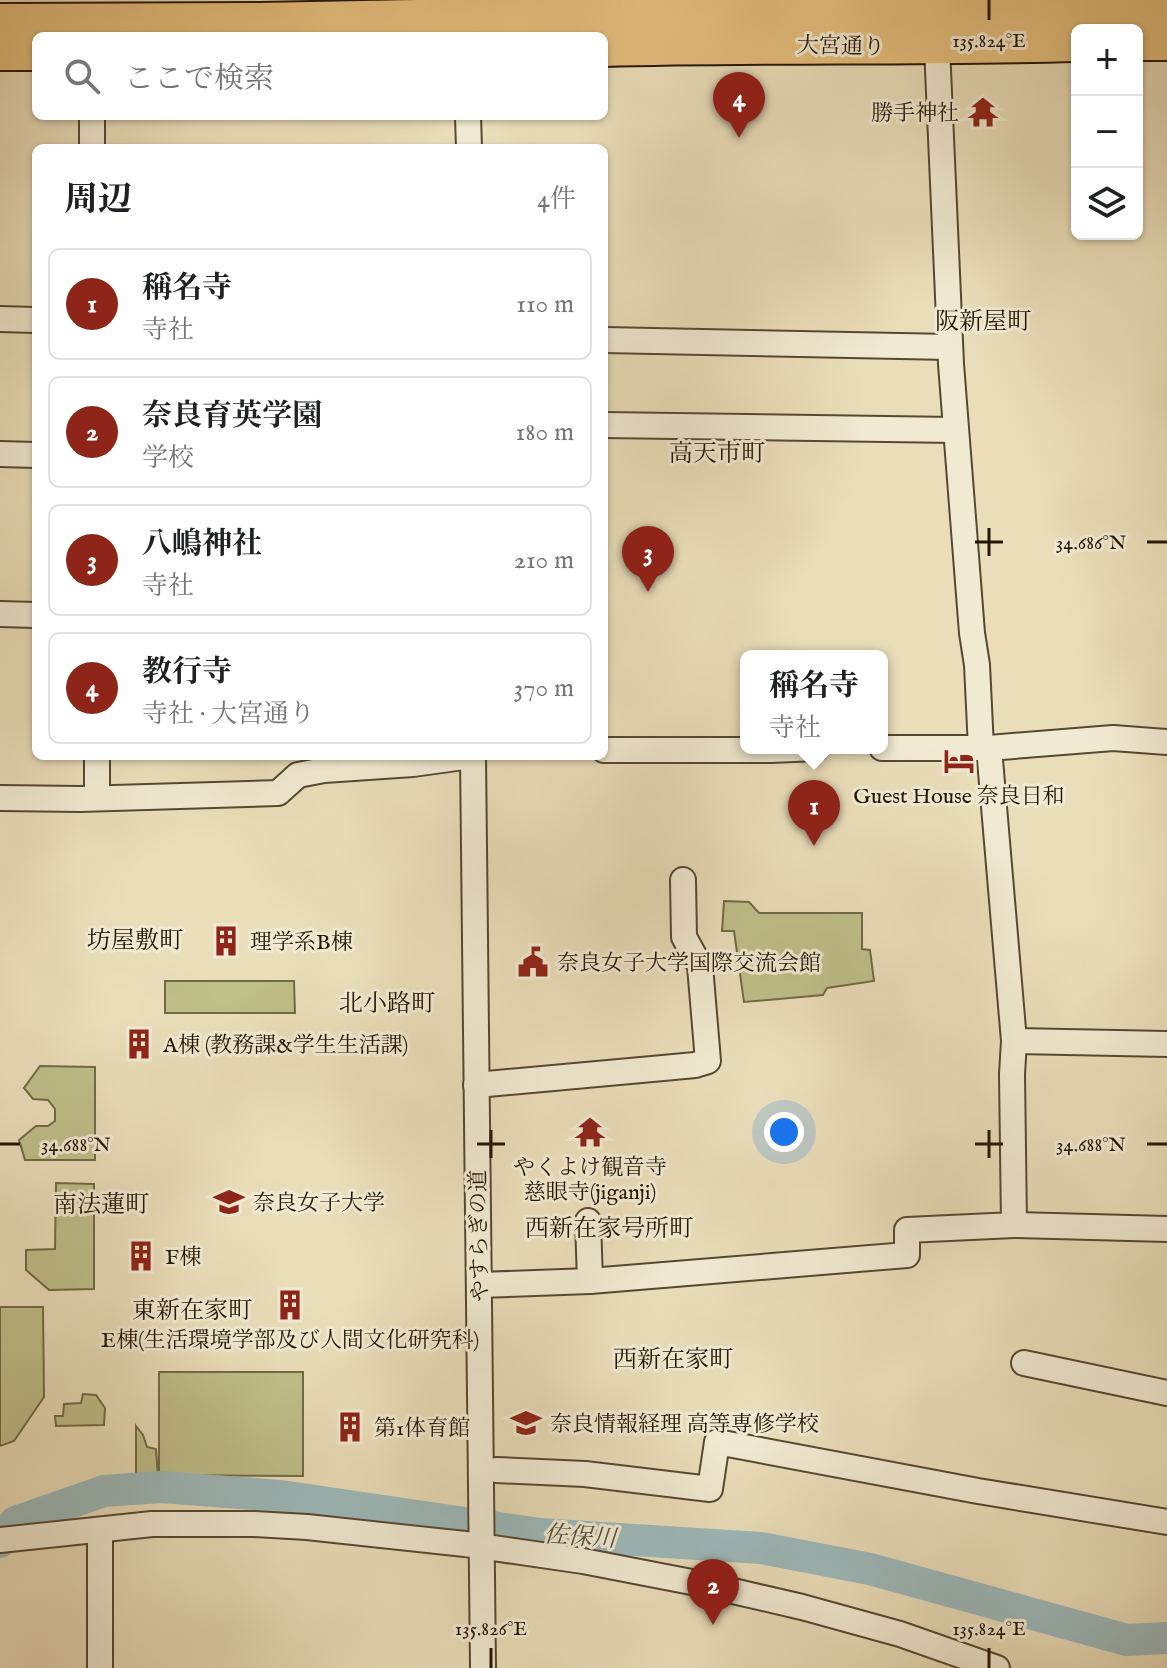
<!DOCTYPE html>
<html lang="ja">
<head>
<meta charset="utf-8">
<style>
  body { margin:0; font-family:"IM FELL English","Noto Serif JP",serif; background:#f6f6f6; color:#202124 }
  .controls { position:absolute; right:24px; top:24px; display:grid; overflow:hidden; border-radius:12px; box-shadow:0 2px 6px #0004 }
  .controls button { width:72px; height:72px; display:grid; place-items:center; padding:0; border:0; border-bottom:2px solid #e0e0e0; background:#fff; color:#202124; font:40px sans-serif }
  .you { position:absolute; left:784px; top:1132px; width:28px; height:28px; margin:-20px; border:6px solid #fff; border-radius:50%; background:#1a73e8; box-shadow:0 0 0 12px #1a73e833 }
  .badge { display:grid; place-items:center; width:52px; height:52px; border-radius:50%; background:#8f2418; color:#fff; font-size:26px; font-weight:700 }
  .pin { position:absolute; translate:-50% -66px; filter:drop-shadow(0 2px 4px #0008) }
  .pin::after { content:''; position:absolute; top:42px; width:28px; height:24px; background:inherit; clip-path:polygon(0 0,100% 0,50% 100%) }
  .popup { position:absolute; left:740px; top:650px; width:148px; height:104px; box-sizing:border-box; display:grid; place-content:center; border-radius:12px; background:#fff; filter:drop-shadow(0 2px 6px #0005); font-size:26px; white-space:nowrap; color:#757577 }
  .popup b { font-size:30px; color:#202124 }
  .popup::after { content:''; position:absolute; left:50%; top:100%; margin-left:-16px; border:16px solid transparent; border-top-color:#fff }
  .list { margin:0; padding:0; list-style:none }
  h2 { display:flex; justify-content:space-between; align-items:center; height:104px; margin:0; padding:0 32px; font-size:34px }
  h2 small { font-size:26px; font-weight:400; color:#757577 }
  .list li { display:grid; grid-template-columns:52px 1fr auto; gap:24px; align-items:center; box-sizing:border-box; height:112px; margin:0 16px 16px; padding:0 16px; border:2px solid #e0e0e0; border-radius:12px }
  .list b { display:block; font-size:30px; white-space:nowrap }
  .list p { margin:0; font-size:26px; white-space:nowrap; color:#757577 }
  .list em { font-size:26px; font-style:normal; color:#757577 }
  .icon { flex:none; width:44px; height:44px; fill:none; stroke:currentColor; stroke-width:2; stroke-linecap:round; stroke-linejoin:round }
  .map { position:relative; flex:none; width:1167px; height:1668px; overflow:hidden }
  .search { position:absolute; background:#fff; box-shadow:0 2px 6px #0004; left:32px; top:32px; width:576px; height:88px; display:flex; align-items:center; gap:20px; box-sizing:border-box; padding:0 28px; border-radius:12px; color:#757577; font-size:30px }
  .panel { position:absolute; background:#fff; box-shadow:0 2px 6px #0004; left:32px; top:144px; width:576px; height:616px; border-radius:12px }
  .map>svg:first-child { display:block }
  .green { fill:#bfbf8a; stroke:#726a46; stroke-width:2 }
  .lines { fill:none; stroke-linecap:round; stroke-linejoin:round }
  .river { stroke:#9db9bb; stroke-width:32 }
  .minor-casing { stroke:#564831; stroke-width:28 }
  .highway-casing { stroke:#251603; stroke-width:40 }
  .minor { stroke:#f1ead2; stroke-width:24 }
  .highway { stroke:#e5bf7d; stroke-width:36 }
  .ticks { fill:none; stroke:#251603; stroke-width:3 }
  .labels { text-anchor:middle; stroke-width:6; stroke-linejoin:round; paint-order:stroke }
  .street-label { font-size:22px; fill:#251603; stroke:#f1ead2 }
  .poi-label { font-size:22px; fill:#251603; stroke:#f1ead2; text-anchor:start }
  .neighbourhood-label { font-size:24px; fill:#251603; stroke:#f1ead2 }
  .water-label { font-size:24px; font-style:italic; fill:#4f4f43; stroke:#f1ead2 }
  .ticks-label { font-size:20px; text-anchor:middle; fill:#251603; stroke:#f1ead2; stroke-width:6; stroke-linejoin:round; paint-order:stroke }
</style>
</head>
<body>
<div class="map">
<svg width="1167" height="1668" viewBox="0 0 1167 1668">
  <rect width="100%" height="100%" fill="#eadeba"/>
  <filter id="stains"><feTurbulence type="fractalNoise" baseFrequency=".0025" numOctaves="4"/><feColorMatrix values="0 0 0 0 .2 0 0 0 0 .09 0 0 0 0 .02 0 0 0 .5 -.17"/></filter>
  <radialGradient id="worn" r=".72"><stop offset=".6" stop-color="#630" stop-opacity="0"/><stop offset="1" stop-color="#630" stop-opacity=".3"/></radialGradient>
  <g class="green">
    <path d="M724 901 749 902 759 913H862V949L870 950 874 981 827 988 823 995 744 1002 734 931H722Z"/>
    <path d="M165 981H294L295 1013H165Z"/>
    <path d="M40 1066 95 1067V1160H25L19 1140 36 1126H48L55 1121V1109L48 1100 33 1099 24 1088Z"/>
    <path d="M56 1183 94 1184V1289L49 1290 26 1270V1250L55 1249Z"/>
    <path d="M0 1307H43L44 1397 14 1441 0 1446Z"/>
    <path d="M159 1372H303V1476L159 1475Z"/>
    <path d="M83 1394 96 1395 105 1408 104 1425 56 1426 55 1416H63L64 1404 81 1403Z"/>
    <path d="M136 1426 143 1435 147 1447 156 1449 158 1477 136 1476Z"/>
  </g>
  <g class="lines">
    <path class="river" d="M0 1542 15 1522 104 1491 161 1487 281 1496 540 1534 761 1548 870 1569 1127 1640 1167 1638"/>
    <g class="minor-casing">
      <g id="minor">
        <path d="M937 47 951 364 972 633 977 665 981 748"/>
        <path d="M92 116V148"/>
        <path d="M468 116 469 148"/>
        <path d="M0 319 36 320"/>
        <path d="M604 340 950 347"/>
        <path d="M604 425 956 430"/>
        <path d="M0 454 36 455"/>
        <path d="M0 614 36 615"/>
        <path d="M882 748H989L1113 738 1167 742"/>
        <path d="M604 750H771L817 748"/>
        <path d="M473 756 483 1668"/>
        <path d="M0 798 80 799 278 793 298 775 324 770 413 764 471 756"/>
        <path d="M97 798V756"/>
        <path d="M1014 1041 1167 1044"/>
        <path d="M476 1085 663 1068 695 1065 708 1061 700 966 684 937 683 880"/>
        <path d="M588 1221 590 1281"/>
        <path d="M1014 1225 1167 1229"/>
        <path d="M479 1285 590 1281 907 1255V1230L1014 1225 1012 1074 1014 1041 989 748"/>
        <path d="M1024 1363 1167 1393"/>
        <path d="M496 1470 585 1474 710 1489 717 1442 978 1491 1167 1522"/>
        <path d="M100 1531V1668"/>
        <path d="M0 1540 152 1524H254L307 1527 465 1544 583 1561 707 1585 802 1607 900 1634 997 1668"/>
      </g>
    </g>
    <g class="highway-casing">
      <g id="highway">
        <path d="M0 22 259 21 469 17 748 16 1167 9"/>
        <path d="M1137 42H1167"/>
        <path d="M604 48C762 44 919 47 1077 43"/>
        <path d="M0 52H36"/>
      </g>
    </g>
    <use href="#minor" class="minor"/>
    <use href="#highway" class="highway"/>
  </g>
  <path class="ticks" d="M989 0V20M989 528V556M975 542H1003M1147 542H1167M491 1130V1158M989 1130V1158M0 1144H20M477 1144H505M975 1144H1003M1147 1144H1167M491 1648V1668M989 1648V1668"/>
  <defs>
    <g id="temple-bare" transform="scale(2.4)"><path d="M0-6L5-2H3V0L6.5 2.5H4V6H1.5V3h-3V6H-4V2.5H-6.5L-3 0V-2H-5Z" fill="#8f2418" stroke="#f1ead2" stroke-width="2.5" paint-order="stroke"/></g>
    <g id="hotel-bare" transform="scale(2.4)"><path d="M-6-4.5h1.5V1H6V5H4.5V3h-9V5H-6ZM-4 0a1.8 1.8 0 1 1 3.6 0ZM.5 0V-2.5h3Q6-2.5 6 0Z" fill="#8f2418" stroke="#f1ead2" stroke-width="2.5" paint-order="stroke"/></g>
    <g id="building-bare" transform="scale(2.4)"><path d="M-4-6H4V6H1V3H-1V6H-4ZM-2.5-4.3h1.7v1.8h-1.7ZM.8-4.3h1.7v1.8H.8ZM-2.5-1h1.7V.8h-1.7ZM.8-1h1.7V.8H.8Z" fill="#8f2418" stroke="#f1ead2" stroke-width="2.5" paint-order="stroke"/></g>
    <g id="civic-bare" transform="scale(2.4)"><path d="M-.6-6.5H3V-4.5H.6V-3L4-1V1h2V6H-6V1h2V-1L-.6-3ZM-1.2 2.5V6h2.4V2.5Z" fill="#8f2418" stroke="#f1ead2" stroke-width="2.5" paint-order="stroke"/></g>
    <g id="university-bare" transform="scale(2.4)"><path d="M0-5L7-2L0 1L-7-2ZM-4 1L0 2.5L4 1V4Q0 6-4 4Z" fill="#8f2418" stroke="#f1ead2" stroke-width="2.5" paint-order="stroke"/></g>
    <g id="school-bare" transform="scale(2.4)"><path d="M0-5L7-2L0 1L-7-2ZM-4 1L0 2.5L4 1V4Q0 6-4 4Z" fill="#8f2418" stroke="#f1ead2" stroke-width="2.5" paint-order="stroke"/></g>
  </defs>
  <g fill-rule="evenodd">
    <use href="#temple-bare" x="983" y="112"/>
    <use href="#hotel-bare" x="959" y="761"/>
    <use href="#building-bare" x="226" y="941"/>
    <use href="#civic-bare" x="533" y="962"/>
    <use href="#building-bare" x="139" y="1044"/>
    <use href="#temple-bare" x="590" y="1132"/>
    <use href="#university-bare" x="229" y="1202"/>
    <use href="#building-bare" x="141" y="1256"/>
    <use href="#building-bare" x="290" y="1305"/>
    <use href="#school-bare" x="526" y="1423"/>
    <use href="#building-bare" x="350" y="1427"/>
  </g>
  <g class="labels">
    <g class="street-label">
      <text transform="translate(841 45) rotate(1)" y="8">大宮通り</text>
      <text transform="translate(478 1236) rotate(-91)" y="8">やすらぎの道</text>
    </g>
    <g class="poi-label">
      <text x="959" y="120" text-anchor="end">勝手神社</text>
      <text x="959" y="803" text-anchor="middle">Guest House 奈良日和</text>
      <text x="250" y="949">理学系B棟</text>
      <text x="557" y="970">奈良女子大学国際交流会館</text>
      <text x="163" y="1052">A棟 (教務課&amp;学生生活課)</text>
      <text x="590" y="1174" text-anchor="middle">やくよけ観音寺<tspan x="590" dy="25">慈眼寺(jiganji)</tspan></text>
      <text x="253" y="1210">奈良女子大学</text>
      <text x="165" y="1264">F棟</text>
      <text x="290" y="1347" text-anchor="middle">E棟(生活環境学部及び人間文化研究科)</text>
      <text x="550" y="1431">奈良情報経理 高等専修学校</text>
      <text x="374" y="1435">第1体育館</text>
    </g>
    <g class="neighbourhood-label">
      <text x="983" y="329">阪新屋町</text>
      <text x="717" y="461">高天市町</text>
      <text x="135" y="948">坊屋敷町</text>
      <text x="387" y="1011">北小路町</text>
      <text x="101" y="1212">南法蓮町</text>
      <text x="609" y="1236">西新在家号所町</text>
      <text x="192" y="1318">東新在家町</text>
      <text x="673" y="1367">西新在家町</text>
    </g>
    <g class="water-label">
      <text transform="translate(580 1536) rotate(4)" y="8">佐保川</text>
    </g>
  </g>
  <g class="ticks-label">
    <text x="989" y="47">135.824°E</text>
    <text x="1091" y="549">34.686°N</text>
    <text x="76" y="1151">34.688°N</text>
    <text x="1091" y="1151">34.688°N</text>
    <text x="491" y="1635">135.826°E</text>
    <text x="989" y="1635">135.824°E</text>
  </g>
  <rect width="100%" height="100%" filter="url(#stains)"/>
  <rect width="100%" height="100%" fill="url(#worn)"/>
</svg>
<div class="controls">
<button>+</button>
<button>−</button>
<button><svg class="icon" aria-label="layers" viewBox="0 0 24 24"><path d="M12 4l9 5-9 5-9-5zM3 14l9 5 9-5"/></svg></button>
</div>
<div class="you"></div>
<div class="pin badge" style="left:814px;top:846px">1</div>
<div class="popup"><b>稱名寺</b>寺社</div>
<div class="pin badge" style="left:713px;top:1625px">2</div>
<div class="pin badge" style="left:648px;top:592px">3</div>
<div class="pin badge" style="left:739px;top:138px">4</div>
<div class="search"><svg class="icon" aria-label="search" viewBox="0 0 24 24"><circle cx="10" cy="10" r="6"/><path d="M15 15l6 6"/></svg>ここで検索</div>
<section class="panel">
<h2>周辺<small>4件</small></h2>
<ul class="list">
<li><span class="badge">1</span><div><b>稱名寺</b><p>寺社</p></div><em>110 m</em></li>
<li><span class="badge">2</span><div><b>奈良育英学園</b><p>学校</p></div><em>180 m</em></li>
<li><span class="badge">3</span><div><b>八嶋神社</b><p>寺社</p></div><em>210 m</em></li>
<li><span class="badge">4</span><div><b>教行寺</b><p>寺社 · 大宮通り</p></div><em>370 m</em></li>
</ul>
</section>
</div>
</body>
</html>
